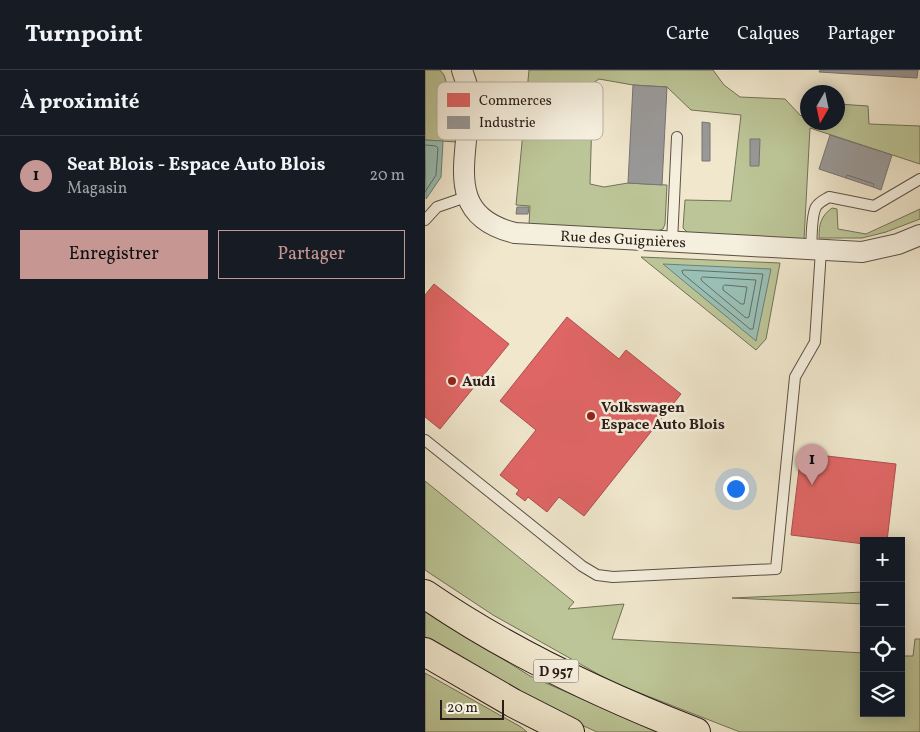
<!DOCTYPE html>
<html lang="fr">
<head>
<meta charset="utf-8">
<style>
  body { margin:0; font-family:Vollkorn,serif; background:#242831; color:#f1f3f6 }
  .controls { position:absolute; right:15px; bottom:15px; display:grid; overflow:hidden; border-radius:0px; box-shadow:0 2px 12px #0003 }
  .controls button { width:45px; height:45px; display:grid; place-items:center; padding:0; border:0; border-bottom:1px solid #363941; background:#171b24; color:#f1f3f6; font:25px sans-serif }
  .compass { position:absolute; left:375px; top:15px; width:45px; height:45px; border-radius:50%; background:#171b24; box-shadow:0 2px 12px #0003; rotate:189deg }
  .scale { position:absolute; left:15px; bottom:12px; width:64px; box-sizing:border-box; padding-left:5px; border:2px solid #291d18; border-top:0; font-size:14px; line-height:18px; white-space:nowrap; color:#291d18; -webkit-text-stroke:4px #f5efde; paint-order:stroke }
  .you { position:absolute; left:310px; top:418px; width:18px; height:18px; margin:-12px; border:4px solid #fff; border-radius:50%; background:#1a73e8; box-shadow:0 0 0 8px #1a73e833 }
  .badge { display:grid; place-items:center; width:32px; height:32px; border-radius:50%; background:#c59692; color:#111; font-size:16px; font-weight:700 }
  .pin { position:absolute; translate:-50% -41px; filter:drop-shadow(0 1px 2px #0008) }
  .pin::after { content:''; position:absolute; top:26px; width:18px; height:15px; background:inherit; clip-path:polygon(0 0,100% 0,50% 100%) }
  .list { margin:0; padding:0; list-style:none }
  h2 { display:flex; justify-content:space-between; align-items:center; height:65px; margin:0; padding:0 20px; font-size:21px }
  h2 small { font-size:16px; font-weight:400; color:#9ea1a6 }
  .list li { display:grid; grid-template-columns:32px 1fr auto; gap:15px; align-items:center; box-sizing:border-box; height:80px; padding:0 20px; border-top:1px solid #363941 }
  .list b { display:block; font-size:19px; white-space:nowrap }
  .list p { margin:0; font-size:16px; white-space:nowrap; color:#9ea1a6 }
  .list em { font-size:16px; font-style:normal; color:#9ea1a6 }
  .actions { display:flex; gap:10px; padding:15px 20px }
  .actions a { flex:1; padding:11px 0; border:1px solid #c59692; border-radius:0px; text-align:center; font-size:18px; color:#c59692 }
  .actions .main { background:#c59692; color:#111 }
  .icon { flex:none; width:28px; height:28px; fill:none; stroke:currentColor; stroke-width:2; stroke-linecap:round; stroke-linejoin:round }
  .map { position:relative; flex:none; width:495px; height:662px; overflow:hidden }
  header { display:flex; align-items:center; gap:30px; box-sizing:border-box; height:70px; padding:0 25px; background:#171b24; border-bottom:1px solid #363941 }
  header strong { font-size:24px }
  nav { display:flex; gap:28px; margin-inline-start:auto; font-size:18px }
  main { display:flex }
  aside { flex:1; background:#171b24 }
  .map>svg:first-child { display:block }
  .green { fill:#bcc597; stroke:#727158 }
  .water { fill:#9ac0b6; stroke:#6d7f77 }
  .shops { fill:#e06666; stroke:#a9504f }
  .industry { fill:#999; stroke:#777472 }
  .lines { fill:none; stroke-linecap:round; stroke-linejoin:round }
  .shore { stroke:#626e67; stroke-width:1 }
  .service-casing { stroke:#5b5045; stroke-width:12 }
  .minor-casing { stroke:#5b5045; stroke-width:22 }
  .primary-casing { stroke:#291d18; stroke-width:30 }
  .service { stroke:#f5efde; stroke-width:10 }
  .minor { stroke:#f5efde; stroke-width:20 }
  .primary { stroke:#f0e7cd; stroke-width:28 }
  .poi-dot { fill:#8f2418; stroke:#f5efde; stroke-width:2 }
  .labels { text-anchor:middle; stroke-width:5; stroke-linejoin:round; paint-order:stroke }
  .shield { fill:#f5efde; stroke:#665c53; stroke-width:1 }
  .shield-label { font-size:14px; font-weight:bold; fill:#291d18 }
  .street-label { font-size:15px; fill:#291d18; stroke:#f5efde }
  .poi-label { font-size:15px; font-weight:bold; fill:#291d18; stroke:#f5efde; text-anchor:start }
  .key { fill:#f5efde; stroke:#b8b0a3; stroke-width:1 }
  .key-label { font-size:14px; fill:#291d18 }
</style>
</head>
<body>
<header>
<strong>Turnpoint</strong>
<nav><a>Carte</a><a>Calques</a><a>Partager</a></nav>
</header>
<main>
<aside>
<h2>À proximité<small></small></h2>
<ul class="list">
<li><span class="badge">1</span><div><b>Seat Blois - Espace Auto Blois</b><p>Magasin</p></div><em>20 m</em></li>
</ul>
<div class="actions"><a class="main">Enregistrer</a><a>Partager</a></div>
</aside>
<div class="map">
<svg width="495" height="662" viewBox="0 0 495 662">
  <rect width="100%" height="100%" fill="#f0e7cd"/>
  <filter id="stains"><feTurbulence type="fractalNoise" baseFrequency=".004" numOctaves="4"/><feColorMatrix values="0 0 0 0 .2 0 0 0 0 .09 0 0 0 0 .02 0 0 0 .5 -.17"/></filter>
  <radialGradient id="worn" r=".72"><stop offset=".6" stop-color="#630" stop-opacity="0"/><stop offset="1" stop-color="#630" stop-opacity=".3"/></radialGradient>
  <g class="green">
    <path d="M0 0H15L19 5 32 48 31 72 0 70Z"/>
    <path d="M104 0H288L299 15 315 27 360 29 376 46 382 41V52H412L413 34 443 36 444 54 495 56V94L385 58 379 170 264 164 258 158 260 130 306 131 316 45 266 40 242 17 208 15 174 9 168 13 165 114 179 117 203 113 242 115 240 154 238 159 229 162 104 155 105 136 91 135Z"/>
    <path d="M407 138 412 139 413 159 441 164 495 139V149L461 162 437 168H394C394 154 396 146 407 138Z"/>
    <path d="M216 187 355 193 341 269 331 280Z"/>
    <path d="M0 411 149 532 143 539 199 534 187 569 439 583V643H476V586H488L490 569H495V662H315L189 613 68 545 0 500Z"/>
    <path d="M439 522V534L307 528Z"/>
    <path d="M0 540 105 606 232 662H172L126 641 0 567Z"/>
    <path d="M0 603 96 657 102 662H0Z"/>
  </g>
  <g class="water">
    <path d="M0 70 18 71 16 107 1 129Z"/>
    <path d="M238 194 346 199 331 271Z"/>
  </g>
  <g class="shops">
    <path d="M9 214 84 274 15 359 0 347V225Z"/>
    <path d="M142 247 194 289 201 280 256 324 159 446 134 427 122 442 103 427 100 431 91 424 94 420 75 405 111 360 75 331Z"/>
    <path d="M376 383 471 394 462 471H439V474L366 465Z"/>
  </g>
  <g class="industry">
    <path d="M395 0H493L492 8 394 2Z"/>
    <path d="M208 15 242 17 237 115 203 113Z"/>
    <path d="M277 52 285 53V91H277Z"/>
    <path d="M405 65 467 85 456 120 448 117 449 114 422 105 421 108 394 99Z"/>
    <path d="M325 69H335L334 96H325Z"/>
    <path d="M422 105 449 114 448 117 421 108Z"/>
    <path d="M92 137H104L103 144H91Z"/>
  </g>
  <g class="lines">
    <g class="shore">
      <path d="M0 75 11 76 13 78 11 105 0 122"/>
      <path d="M260 200 338 204 328 259H325L258 204 257 201Z"/>
      <path d="M278 207 331 210 324 247 321 248 277 211 276 209Z"/>
      <path d="M300 215 322 217 319 234H316L298 220V217Z"/>
    </g>
    <g class="service-casing">
      <g id="service">
        <path d="M0 150 12 137 41 127"/>
        <path d="M247 172 252 67"/>
        <path d="M386 179C387 168 386 146 391 137 394 132 399 130 404 127L449 136 495 109"/>
        <path d="M0 370 157 496 172 505 188 507 351 499 370 307 390 272 396 180"/>
      </g>
    </g>
    <g class="minor-casing">
      <path id="minor" d="M37 0C39 7 43 15 43 22 48 80 12 144 90 163L437 182 473 174 495 165"/>
    </g>
    <g class="primary-casing">
      <g id="primary">
        <path d="M0 524C84 582 176 625 271 662"/>
        <path d="M0 582 88 633 145 662"/>
      </g>
    </g>
    <use href="#service" class="service"/>
    <use href="#minor" class="minor"/>
    <use href="#primary" class="primary"/>
  </g>
  <g class="poi-dot">
    <circle cx="27" cy="311" r="5"/>
    <circle cx="166" cy="346" r="5"/>
  </g>
  <g class="labels">
    <rect class="shield" x="108.5" y="589.5" width="45" height="23" rx="4"/>
    <g class="shield-label">
      <text x="131" y="606">D 957</text>
    </g>
    <g class="street-label">
      <text transform="translate(198 169) rotate(3)" y="5">Rue des Guignières</text>
    </g>
    <g class="poi-label">
      <text x="37" y="316">Audi</text>
      <text x="176" y="342">Volkswagen<tspan x="176" dy="17">Espace Auto Blois</tspan></text>
    </g>
  </g>
  <rect x="12" y="12" width="166" height="58" rx="8" class="key"/>
  <rect x="22" y="23" width="23" height="14" fill="#e06666"/>
  <rect x="22" y="46" width="23" height="13" fill="#999"/>
  <g class="key-label">
    <text x="54" y="35">Commerces</text>
    <text x="54" y="57">Industrie</text>
  </g>
  <rect width="100%" height="100%" filter="url(#stains)"/>
  <rect width="100%" height="100%" fill="url(#worn)"/>
</svg>
<div class="controls">
<button>+</button>
<button>−</button>
<button><svg class="icon" aria-label="locate" viewBox="0 0 24 24"><circle cx="12" cy="12" r="6"/><path d="M12 2v4M12 18v4M2 12h4M18 12h4"/></svg></button>
<button><svg class="icon" aria-label="layers" viewBox="0 0 24 24"><path d="M12 4l9 5-9 5-9-5zM3 14l9 5 9-5"/></svg></button>
</div>
<svg class="compass" viewBox="-18 -18 36 36"><path d="M0-13l5 13h-10z" fill="#e53935"/><path d="M0 13l5-13h-10z" fill="#9ea1a6"/></svg>
<div class="scale">20 m</div>
<div class="you"></div>
<div class="pin badge" style="left:387px;top:415px">1</div>
</div>
</main>
</body>
</html>
